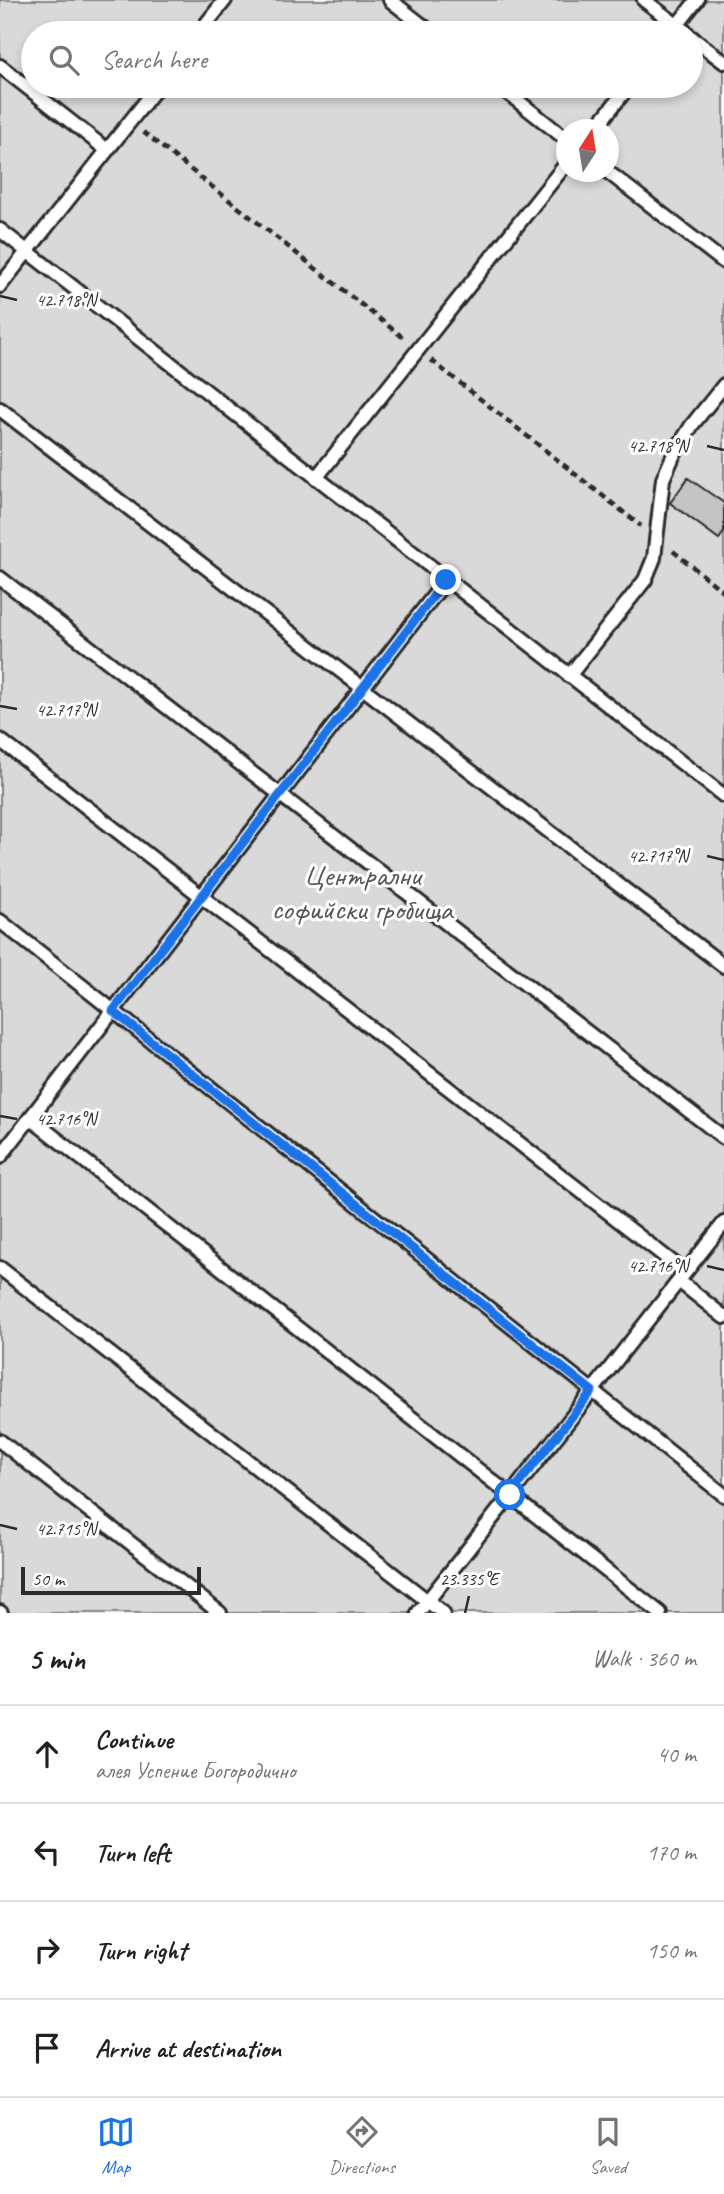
<!DOCTYPE html>
<html lang="en">
<head>
<meta charset="utf-8">
<style>
  body { margin:0; font-family:Caveat,sans-serif; background:#f2f2f2; color:#202124 }
  .compass { position:absolute; left:556px; top:119px; width:63px; height:63px; border-radius:50%; background:#fff; box-shadow:0 4px 10px #0003; rotate:12deg }
  .scale { position:absolute; left:21px; bottom:18px; width:180px; box-sizing:border-box; padding-left:7px; border:4px solid #2b2b2b; border-top:0; font-size:19px; line-height:24px; white-space:nowrap; color:#2b2b2b; -webkit-text-stroke:5px #fff; paint-order:stroke }
  .stop { position:absolute; width:21px; height:21px; margin:-16px; border:5px solid #1a73e8; border-radius:50%; background:#fff }
  .stop.end { background:#1a73e8; border-color:#fff; box-shadow:0 2px 7px #0008 }
  .list { margin:0; padding:0; list-style:none }
  h2 { display:flex; justify-content:space-between; align-items:center; height:91px; margin:0; padding:0 28px; font-size:30px }
  h2 small { font-size:23px; font-weight:400; color:#757577 }
  .list li { display:grid; grid-template-columns:46px 1fr auto; gap:21px; align-items:center; box-sizing:border-box; height:98px; padding:0 28px; border-top:2px solid #e0e0e0 }
  .list b { display:block; font-size:26px; white-space:nowrap }
  .list p { margin:0; font-size:23px; white-space:nowrap; color:#757577 }
  .list em { font-size:23px; font-style:normal; color:#757577 }
  .icon { flex:none; width:38px; height:38px; fill:none; stroke:currentColor; stroke-width:2; stroke-linecap:round; stroke-linejoin:round }
  .map { position:relative; flex:none; width:724px; height:1613px; overflow:hidden }
  .search { position:absolute; background:#fff; box-shadow:0 4px 10px #0003; left:21px; right:21px; top:21px; height:77px; display:flex; align-items:center; gap:18px; box-sizing:border-box; padding:0 24px; border-radius:38px; color:#757577; font-size:26px }
  .sheet { height:483px; background:#fff }
  nav { display:flex; justify-content:space-around; align-items:center; box-sizing:border-box; height:98px; border-top:2px solid #e0e0e0; background:#fff; font-size:19px; color:#757577 }
  nav a { display:grid; justify-items:center; gap:4px }
  nav .on { color:#1a73e8 }
  .map>svg:first-child { display:block }
  .green { fill:#d9d9d9; stroke:#828282; stroke-width:2; fill-rule:evenodd }
  .building { fill:#c4c4c4; stroke:#2b2b2b; stroke-width:2 }
  .lines { fill:none; stroke-linecap:round; stroke-linejoin:round }
  .service-casing { stroke:#2b2b2b; stroke-width:18 }
  .path { stroke:#2b2b2b; stroke-width:4.5; stroke-dasharray:7 5; stroke-linecap:butt }
  .service { stroke:#fff; stroke-width:12 }
  .route { stroke:#1a73e8; stroke-width:9 }
  .ticks { fill:none; stroke:#2b2b2b; stroke-width:2.5 }
  .labels { text-anchor:middle; stroke-width:6; stroke-linejoin:round; paint-order:stroke }
  .park-label { font-size:30px; fill:#565656; stroke:#fff }
  .ticks-label { font-size:18px; text-anchor:middle; fill:#2b2b2b; stroke:#fff; stroke-width:6; stroke-linejoin:round; paint-order:stroke }
</style>
</head>
<body>
<div class="map">
<svg width="724" height="1613" viewBox="0 0 724 1613">
  <rect width="100%" height="100%" fill="#f7f7f7"/>
  <filter id="ink" filterUnits="userSpaceOnUse"><feTurbulence type="fractalNoise" baseFrequency=".0143" numOctaves="2"/><feDisplacementMap in="SourceGraphic" scale="14" xChannelSelector="R" yChannelSelector="G"/><feConvolveMatrix kernelMatrix="1 2 1 2 8 2 1 2 1" color-interpolation-filters="sRGB"/></filter>
  <g filter="url(#ink)">
    <path class="green" d="M0 0H724V1613H0ZM33 33H691V86H33ZM566 130H608V172H566Z"/>
    <path class="building" d="M688 478 724 503V532L719 539 670 503Z"/>
    <g class="lines">
      <g class="service-casing">
        <g id="service">
          <path d="M390 0 432 33"/>
          <path d="M644 0 687 33"/>
          <path d="M199 33 225 0"/>
          <path d="M671 33 697 0"/>
          <path d="M691 37 724 62"/>
          <path d="M0 66 107 150"/>
          <path d="M499 86 566 139"/>
          <path d="M594 130 629 86"/>
          <path d="M608 172 724 262"/>
          <path d="M0 230 724 796"/>
          <path d="M0 286 158 86"/>
          <path d="M0 409 724 966"/>
          <path d="M316 478 566 164"/>
          <path d="M0 578 724 1138"/>
          <path d="M569 676 645 580 654 558 663 479 674 454 692 425 724 385"/>
          <path d="M0 740 685 1272"/>
          <path d="M0 921 724 1495"/>
          <path d="M30 1118 660 1613"/>
          <path d="M0 1157 446 580"/>
          <path d="M0 1268 443 1613"/>
          <path d="M679 1281 724 1317"/>
          <path d="M0 1441 220 1613"/>
          <path d="M0 1612 1 1613"/>
          <path d="M418 1613 724 1223"/>
        </g>
      </g>
      <g class="path">
        <path d="M143 132 405 339"/>
        <path d="M431 360 641 526"/>
        <path d="M673 551 724 592"/>
      </g>
      <use href="#service" class="service"/>
    </g>
  </g>
  <g class="lines" filter="url(#ink)">
    <path class="route" d="M446 580 113 1011 592 1391 510 1495"/>
  </g>
  <path class="ticks" d="M0 296 17 300M707 446 724 450M0 706 17 709M707 856 724 860M0 1116 17 1119M707 1266 724 1270M0 1525 17 1529M465 1613 469 1596"/>
  <g class="labels">
    <g class="park-label">
      <text x="362" y="885">Централни<tspan x="362" dy="34">софийски гробища</tspan></text>
    </g>
  </g>
  <g class="ticks-label">
    <text x="66" y="306">42.718°N</text>
    <text x="658" y="452">42.718°N</text>
    <text x="66" y="716">42.717°N</text>
    <text x="658" y="862">42.717°N</text>
    <text x="66" y="1125">42.716°N</text>
    <text x="658" y="1272">42.716°N</text>
    <text x="66" y="1535">42.715°N</text>
    <text x="469" y="1585">23.335°E</text>
  </g>
</svg>
<svg class="compass" viewBox="-18 -18 36 36"><path d="M0-13l5 13h-10z" fill="#e53935"/><path d="M0 13l5-13h-10z" fill="#757577"/></svg>
<div class="scale">50 m</div>
<div class="stop" style="left:510px;top:1495px"></div>
<div class="stop end" style="left:446px;top:580px"></div>
<div class="search"><svg class="icon" aria-label="search" viewBox="0 0 24 24"><circle cx="10" cy="10" r="6"/><path d="M15 15l6 6"/></svg>Search here</div>
</div>
<section class="sheet">
<h2>5 min<small>Walk · 360 m</small></h2>
<ul class="list">
<li><svg class="icon" aria-label="ahead" viewBox="0 0 24 24"><path d="M12 20V5M6 11l6-6 6 6"/></svg><div><b>Continue</b><p>алея Успение Богородично</p></div><em>40 m</em></li>
<li><svg class="icon" aria-label="left" viewBox="0 0 24 24"><path d="M17 20v-9H6M10 6l-5 5 5 5"/></svg><div><b>Turn left</b></div><em>170 m</em></li>
<li><svg class="icon" aria-label="right" viewBox="0 0 24 24"><path d="M7 20v-9h11M14 6l5 5-5 5"/></svg><div><b>Turn right</b></div><em>150 m</em></li>
<li><svg class="icon" aria-label="arrive" viewBox="0 0 24 24"><path d="M6 21V4h12l-3 4 3 4H6"/></svg><div><b>Arrive at destination</b></div></li>
</ul>
</section>
<nav>
<a class="on"><svg class="icon" aria-label="map" viewBox="0 0 24 24"><path d="M3 6l6-2 6 2 6-2v14l-6 2-6-2-6 2zM9 4v14M15 6v14"/></svg>Map</a>
<a><svg class="icon" aria-label="directions" viewBox="0 0 24 24"><path d="M12 3l9 9-9 9-9-9zM9 14v-3h6M13 9l2 2-2 2"/></svg>Directions</a>
<a><svg class="icon" aria-label="saved" viewBox="0 0 24 24"><path d="M7 4h10v16l-5-4-5 4z"/></svg>Saved</a>
</nav>
</body>
</html>
